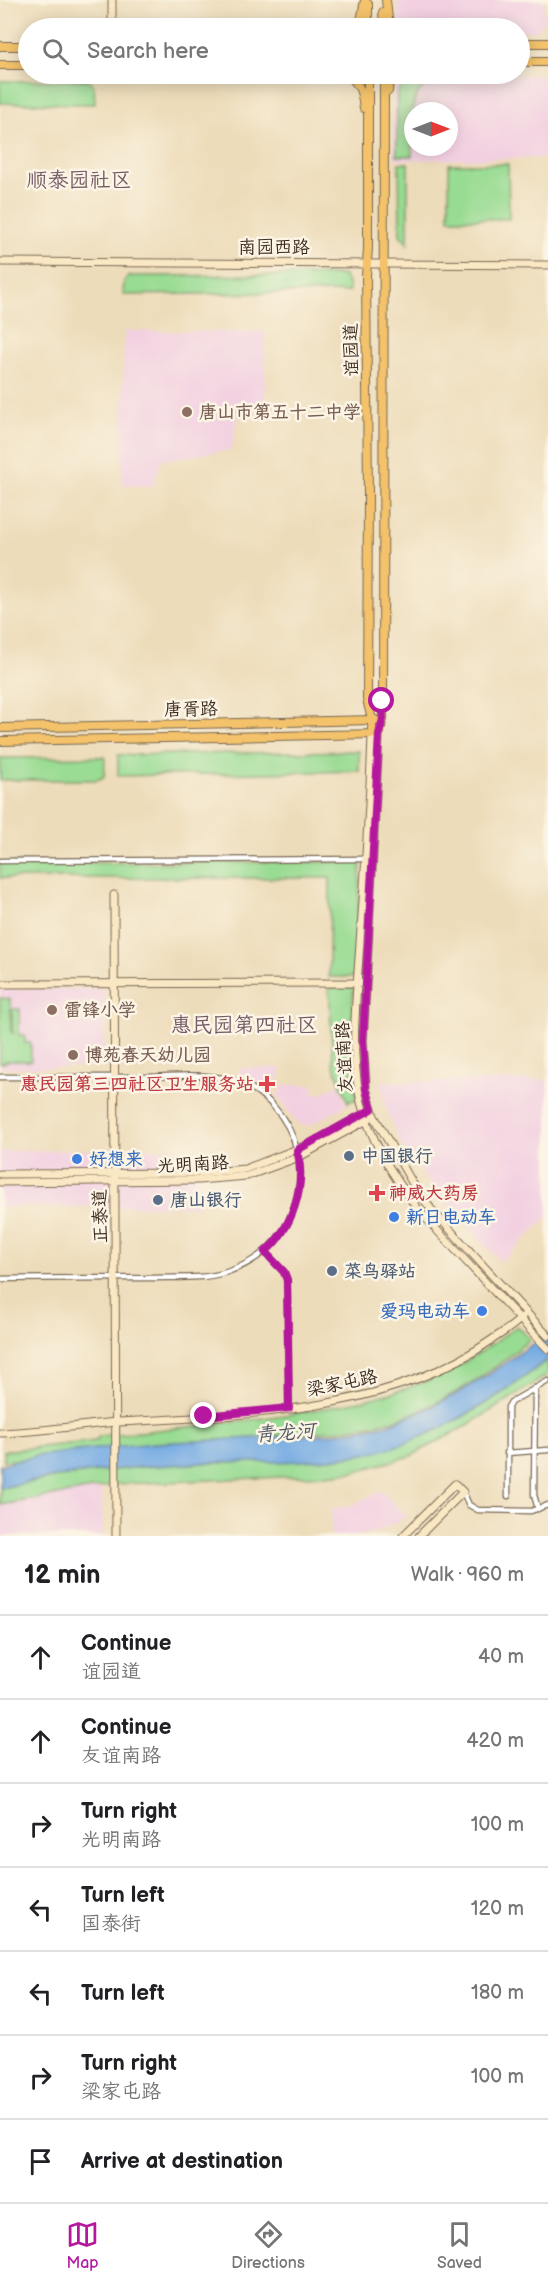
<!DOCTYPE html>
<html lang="en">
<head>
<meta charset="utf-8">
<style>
  body { margin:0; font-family:"Balsamiq Sans","LXGW WenKai TC",sans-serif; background:#f2f2f2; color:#202124 }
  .compass { position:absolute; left:404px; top:102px; width:54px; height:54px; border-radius:50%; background:#fff; box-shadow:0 3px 15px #0003; rotate:90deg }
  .stop { position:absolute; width:18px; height:18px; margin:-14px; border:4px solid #b5179e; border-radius:50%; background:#fff }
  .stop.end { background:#b5179e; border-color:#fff; box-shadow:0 2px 6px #0008 }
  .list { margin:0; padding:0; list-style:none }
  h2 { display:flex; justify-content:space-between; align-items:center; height:78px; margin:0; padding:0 24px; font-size:26px }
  h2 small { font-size:20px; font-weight:400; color:#757577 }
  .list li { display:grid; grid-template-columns:39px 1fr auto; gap:18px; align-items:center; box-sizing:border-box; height:84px; padding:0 24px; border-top:2px solid #e0e0e0 }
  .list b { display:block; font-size:22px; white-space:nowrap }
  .list p { margin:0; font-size:20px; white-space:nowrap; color:#757577 }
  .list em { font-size:20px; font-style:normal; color:#757577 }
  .icon { flex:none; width:33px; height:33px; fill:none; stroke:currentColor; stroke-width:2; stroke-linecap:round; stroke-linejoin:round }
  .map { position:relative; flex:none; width:548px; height:1536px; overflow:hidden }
  .search { position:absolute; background:#fff; box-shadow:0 3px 15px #0003; left:18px; right:18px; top:18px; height:66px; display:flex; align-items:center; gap:15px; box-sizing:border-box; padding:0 21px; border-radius:33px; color:#757577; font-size:22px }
  .sheet { height:666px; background:#fff }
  nav { display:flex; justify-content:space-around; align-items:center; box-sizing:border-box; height:84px; border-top:2px solid #e0e0e0; background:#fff; font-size:16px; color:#757577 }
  nav a { display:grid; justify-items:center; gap:3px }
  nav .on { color:#b5179e }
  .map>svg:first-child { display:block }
  .built { fill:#f2cfe1; fill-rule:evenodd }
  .green { fill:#98db92; stroke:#6a8258; stroke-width:1.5 }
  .water { fill:#75abe3; stroke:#586a80; stroke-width:1.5 }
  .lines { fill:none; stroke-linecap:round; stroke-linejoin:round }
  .street-casing { stroke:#796854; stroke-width:7 }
  .secondary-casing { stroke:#796854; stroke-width:9 }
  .primary-casing { stroke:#796854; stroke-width:10 }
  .street { stroke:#fff; stroke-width:4.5 }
  .secondary { stroke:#fae7c3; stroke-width:7 }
  .primary { stroke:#f3c26a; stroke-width:8 }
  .route { stroke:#b5179e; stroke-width:8 }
  .education-dot { fill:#8d6e63; stroke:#fcf5e5; stroke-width:2 }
  .health-dot { fill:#e0444e; stroke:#fcf5e5; stroke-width:2 }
  .service-dot { fill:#5c6f8a; stroke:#fcf5e5; stroke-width:2 }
  .shop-dot { fill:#3f7fe0; stroke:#fcf5e5; stroke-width:2 }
  .labels { text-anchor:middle; stroke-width:5; stroke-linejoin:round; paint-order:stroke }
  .street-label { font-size:18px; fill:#3b2a1e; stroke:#fcf5e5 }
  .education-label { font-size:18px; font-weight:bold; fill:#785e54; stroke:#fcf5e5; text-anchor:start }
  .health-label { font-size:18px; font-weight:bold; fill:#be3a42; stroke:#fcf5e5; text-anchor:end }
  .service-label { font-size:18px; font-weight:bold; fill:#4e5e75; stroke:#fcf5e5; text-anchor:start }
  .shop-label { font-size:18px; font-weight:bold; fill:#366cbe; stroke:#fcf5e5; text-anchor:start }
  .water-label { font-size:20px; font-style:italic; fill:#4f5763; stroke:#fcf5e5 }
  .quarter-label { font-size:21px; fill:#725a67; stroke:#fcf5e5 }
</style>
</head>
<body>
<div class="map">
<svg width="548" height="1536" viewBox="0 0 548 1536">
  <rect width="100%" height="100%" fill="#fcf5e5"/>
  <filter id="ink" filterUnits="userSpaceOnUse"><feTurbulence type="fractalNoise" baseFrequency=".0167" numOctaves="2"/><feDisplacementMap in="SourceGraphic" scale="12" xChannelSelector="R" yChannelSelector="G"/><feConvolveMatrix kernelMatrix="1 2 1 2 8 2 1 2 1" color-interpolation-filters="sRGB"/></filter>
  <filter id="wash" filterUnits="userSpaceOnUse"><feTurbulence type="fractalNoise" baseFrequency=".008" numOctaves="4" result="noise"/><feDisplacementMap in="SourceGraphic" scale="24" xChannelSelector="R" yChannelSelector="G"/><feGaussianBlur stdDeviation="1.35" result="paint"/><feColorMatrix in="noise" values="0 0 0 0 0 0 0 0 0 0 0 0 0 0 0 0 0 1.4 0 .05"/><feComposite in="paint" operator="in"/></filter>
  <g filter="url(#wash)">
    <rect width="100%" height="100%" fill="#eddcb9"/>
    <g class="built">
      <path d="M397 0H544V21L536 31H520V28H398Z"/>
      <path d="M539 75 545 82 546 158 401 160 394 158 393 92 397 84 408 76ZM413 111H449V147H413Z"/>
      <path d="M124 331 265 332V408L238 416 231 450 161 460 153 486 122 485Z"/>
      <path d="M0 989H104V1062L97 1067 0 1068Z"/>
      <path d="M239 1068H281V1074L270 1090 246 1076 238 1074Z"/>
      <path d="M548 1080V1217L501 1262 452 1210 404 1150 388 1114 380 1082Z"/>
      <path d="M339 1084 347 1105 310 1125 304 1126 297 1123 277 1095 284 1085H313V1094H320Z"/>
      <path d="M197 1149V1206L0 1207V1151Z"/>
      <path d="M102 1489 103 1536H0V1505L58 1493Z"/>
      <path d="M381 1491 407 1517 376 1532 355 1536H331V1508L348 1507Z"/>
    </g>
    <g class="green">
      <path d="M408 76H429V82C405 97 412 132 412 156H397V94Z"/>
      <path d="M88 80 94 86 95 104 0 103V81Z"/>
      <path d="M399 163H408V244L400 235Z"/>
      <path d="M449 164H508L509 219H449Z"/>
      <path d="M343 275 348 283 349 292 123 295 124 281 129 276Z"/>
      <path d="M359 751V771L118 776V755Z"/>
      <path d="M105 757 104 777 97 780H0V758Z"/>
      <path d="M361 862 354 977H329L330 878H0V863Z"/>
      <path d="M353 987 351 1066 357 1099 348 1102 333 1064 329 988Z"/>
      <path d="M0 998 10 999 11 1031 14 1034 12 1030V1009H20L19 1035H25V1043H31V1061H5V1063H0Z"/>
      <path d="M517 1326 530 1339C494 1372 433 1410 386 1422 371 1426 355 1427 340 1430L4 1461 3 1451 96 1441 99 1436C176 1428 254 1422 331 1407 371 1399 411 1390 449 1371 473 1359 495 1342 517 1326Z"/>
      <path d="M546 1361 548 1363V1375L466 1426 411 1456 353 1472 325 1475 121 1484 0 1505V1488C67 1474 134 1466 203 1463 265 1460 331 1465 392 1447 448 1430 500 1397 546 1361Z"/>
    </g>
    <path class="water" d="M548 1334V1359C501 1396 448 1431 390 1448 330 1465 265 1461 204 1463 135 1466 67 1473 0 1488V1465L36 1456 102 1448 155 1443 331 1434 386 1425 427 1409 458 1393 486 1376Z"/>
  </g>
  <g filter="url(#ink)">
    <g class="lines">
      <g class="street-casing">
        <g id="street">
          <path d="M0 861 366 859"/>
          <path d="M0 1077C49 1077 97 1077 146 1077 174 1076 204 1073 232 1080 265 1089 289 1119 297 1150 303 1170 299 1194 292 1213 281 1242 257 1262 227 1272 203 1280 175 1277 150 1278 100 1278 50 1278 0 1279"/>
          <path d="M265 1252 284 1272 287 1280 289 1408"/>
          <path d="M535 1388 534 1495 538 1509"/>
          <path d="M507 1453 548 1450"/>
          <path d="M463 1492 469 1505 478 1510 531 1511 548 1505"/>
          <path d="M508 1496V1407L511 1402 548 1381"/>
        </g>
      </g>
      <g class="secondary-casing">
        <g id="secondary">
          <path d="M112 28V0"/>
          <path d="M0 262 548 265"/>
          <path d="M372 734C370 804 365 874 360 943 357 994 349 1051 361 1102 371 1143 395 1180 421 1213L548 1349"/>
          <path d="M379 734 363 1041 366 1089 374 1116 413 1184 431 1209 548 1336"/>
          <path d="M114 895 116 1536"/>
          <path d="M0 984 360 983"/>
          <path d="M0 1174 199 1173 245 1169 313 1143 367 1112"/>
          <path d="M0 1182 199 1180 247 1176 299 1157 369 1119"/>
          <path d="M0 1433C40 1432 79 1425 118 1422 241 1415 390 1413 493 1339 503 1332 514 1326 522 1317"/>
          <path d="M403 1536 455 1484 463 1492 419 1536"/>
        </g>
      </g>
      <g class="primary-casing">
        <g id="primary">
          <path d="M386 0 388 19 394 28"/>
          <path d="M368 4V28"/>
          <path d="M383 12 384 28"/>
          <path d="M355 28 361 21 365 0"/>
          <path d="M520 43H548"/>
          <path d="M0 46H28"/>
          <path d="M520 62H548"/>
          <path d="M0 65H28"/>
          <path d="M348 74C360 85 362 91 364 108"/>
          <path d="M368 74V248L366 276 368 494 367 699 372 720V734"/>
          <path d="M388 91 389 82 396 74"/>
          <path d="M0 728 375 720"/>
          <path d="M0 741 379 734 383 719 384 74"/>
        </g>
      </g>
      <use href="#street" class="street"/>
      <use href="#secondary" class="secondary"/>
      <use href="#primary" class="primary"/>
    </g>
  </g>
  <g class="lines" filter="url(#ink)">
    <path class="route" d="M204 1416 289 1408 287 1280 284 1272 265 1252C292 1229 307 1185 297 1150L372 1109 366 1089 363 1041 379 734 383 719 382 701"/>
  </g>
  <g class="education-dot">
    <circle cx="187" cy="412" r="6"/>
    <circle cx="52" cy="1010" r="6"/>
    <circle cx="73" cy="1055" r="6"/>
  </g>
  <g class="health-dot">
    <path d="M264 1075h6v6h6v6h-6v6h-6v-6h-6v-6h6z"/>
    <path d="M374 1184h6v6h6v6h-6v6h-6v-6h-6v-6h6z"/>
  </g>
  <g class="service-dot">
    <circle cx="349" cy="1156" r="6"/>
    <circle cx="158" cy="1200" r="6"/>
    <circle cx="332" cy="1271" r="6"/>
  </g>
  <g class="shop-dot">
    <circle cx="77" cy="1159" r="6"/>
    <circle cx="394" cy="1217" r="6"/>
    <circle cx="482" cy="1311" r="6"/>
  </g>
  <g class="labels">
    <g class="street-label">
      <text x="274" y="253">南园西路</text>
      <text transform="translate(351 350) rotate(-91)" y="6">谊园道</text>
      <text transform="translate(191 709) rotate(-1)" y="6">唐胥路</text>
      <text transform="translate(344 1057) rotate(-93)" y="6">友谊南路</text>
      <text transform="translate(193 1164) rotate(-3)" y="6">光明南路</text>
      <text transform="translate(100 1216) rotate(-91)" y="6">正泰道</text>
      <text transform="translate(342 1383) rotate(-12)" y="6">梁家屯路</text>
    </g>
    <g class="education-label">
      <text x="199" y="418">唐山市第五十二中学</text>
      <text x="64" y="1016">雷锋小学</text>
      <text x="85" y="1061">博苑春天幼儿园</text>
    </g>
    <g class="health-label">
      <text x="254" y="1090">惠民园第三四社区卫生服务站</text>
      <text x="389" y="1199" text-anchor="start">神威大药房</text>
    </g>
    <g class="service-label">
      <text x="361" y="1162">中国银行</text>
      <text x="170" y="1206">唐山银行</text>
      <text x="344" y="1277">菜鸟驿站</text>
    </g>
    <g class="shop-label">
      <text x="89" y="1165">好想来</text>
      <text x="406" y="1223">新日电动车</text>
      <text x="470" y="1317" text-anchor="end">爱玛电动车</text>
    </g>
    <g class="water-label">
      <text transform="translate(285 1432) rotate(-4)" y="7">青龙河</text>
    </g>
    <g class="quarter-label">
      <text x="79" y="187">顺泰园社区</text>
      <text x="244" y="1032">惠民园第四社区</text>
    </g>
  </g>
</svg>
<svg class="compass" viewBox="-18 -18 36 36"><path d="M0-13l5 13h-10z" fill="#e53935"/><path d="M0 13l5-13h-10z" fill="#757577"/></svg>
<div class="stop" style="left:382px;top:701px"></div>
<div class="stop end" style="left:204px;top:1416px"></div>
<div class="search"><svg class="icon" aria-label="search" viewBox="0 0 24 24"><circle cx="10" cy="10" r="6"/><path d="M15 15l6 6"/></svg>Search here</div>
</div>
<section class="sheet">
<h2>12 min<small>Walk · 960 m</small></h2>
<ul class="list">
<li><svg class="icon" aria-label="ahead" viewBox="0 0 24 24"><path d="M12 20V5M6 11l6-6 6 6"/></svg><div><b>Continue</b><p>谊园道</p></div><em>40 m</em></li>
<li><svg class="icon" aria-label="ahead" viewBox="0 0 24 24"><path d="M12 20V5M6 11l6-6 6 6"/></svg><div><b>Continue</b><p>友谊南路</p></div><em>420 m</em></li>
<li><svg class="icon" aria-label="right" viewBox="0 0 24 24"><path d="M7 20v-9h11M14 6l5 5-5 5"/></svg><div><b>Turn right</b><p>光明南路</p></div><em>100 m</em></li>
<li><svg class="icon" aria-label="left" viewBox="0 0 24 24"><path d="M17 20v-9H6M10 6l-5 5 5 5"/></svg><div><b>Turn left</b><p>国泰街</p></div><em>120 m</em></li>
<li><svg class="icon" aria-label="left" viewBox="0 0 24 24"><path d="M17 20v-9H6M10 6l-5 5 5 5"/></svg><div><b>Turn left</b></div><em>180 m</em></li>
<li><svg class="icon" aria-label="right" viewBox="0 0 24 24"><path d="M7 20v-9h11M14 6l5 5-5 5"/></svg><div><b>Turn right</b><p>梁家屯路</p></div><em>100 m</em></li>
<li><svg class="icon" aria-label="arrive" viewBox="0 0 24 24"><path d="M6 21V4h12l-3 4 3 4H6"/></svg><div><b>Arrive at destination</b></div></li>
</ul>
</section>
<nav>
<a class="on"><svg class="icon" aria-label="map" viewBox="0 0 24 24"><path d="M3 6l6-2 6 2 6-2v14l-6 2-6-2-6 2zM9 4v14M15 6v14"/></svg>Map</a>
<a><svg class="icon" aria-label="directions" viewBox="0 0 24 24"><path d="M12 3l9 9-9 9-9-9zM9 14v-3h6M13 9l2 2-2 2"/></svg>Directions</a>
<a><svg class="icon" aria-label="saved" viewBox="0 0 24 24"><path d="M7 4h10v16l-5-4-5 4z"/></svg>Saved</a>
</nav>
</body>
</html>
